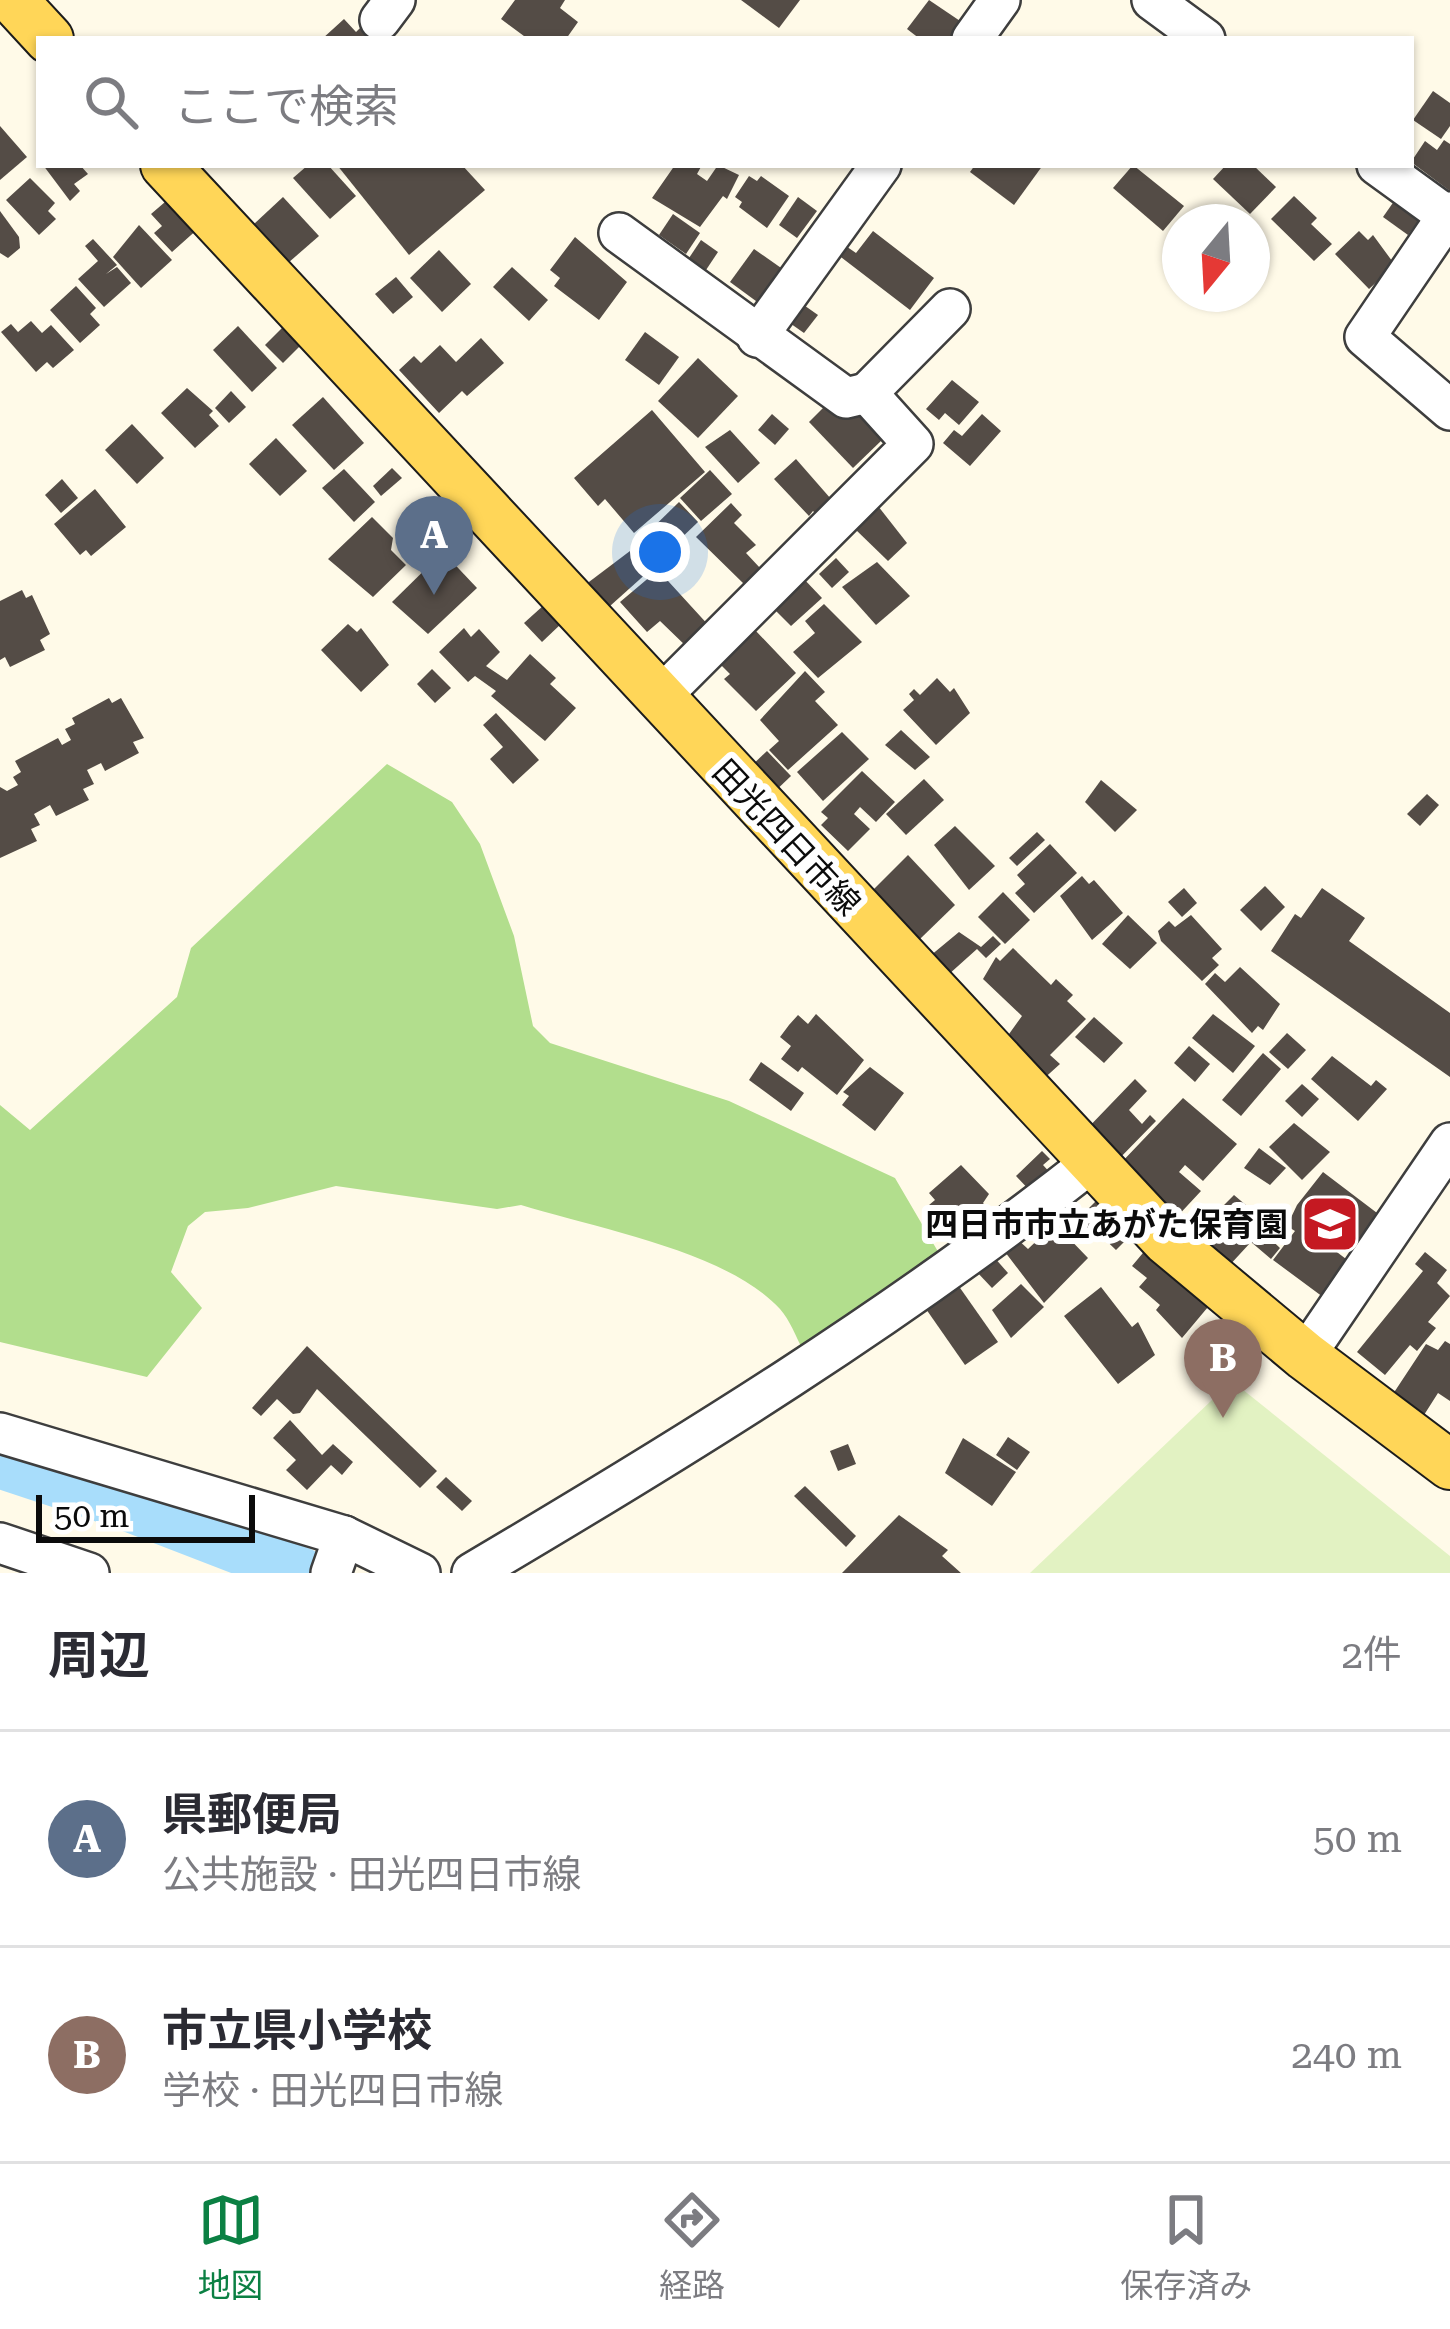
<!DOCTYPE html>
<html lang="ja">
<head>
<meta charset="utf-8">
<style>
  body { margin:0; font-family:"Roboto Serif","Noto Sans JP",serif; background:#f7f7f7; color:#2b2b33 }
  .compass { position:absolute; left:1162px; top:204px; width:108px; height:108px; border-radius:50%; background:#fff; box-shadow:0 3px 9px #0004; rotate:198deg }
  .scale { position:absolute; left:36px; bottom:30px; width:219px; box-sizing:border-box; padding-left:12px; border:6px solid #0b0b0b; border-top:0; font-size:33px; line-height:42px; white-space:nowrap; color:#0b0b0b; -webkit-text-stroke:9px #fff; paint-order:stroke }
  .you { position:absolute; left:660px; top:552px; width:42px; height:42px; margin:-30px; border:9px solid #fff; border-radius:50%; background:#1a73e8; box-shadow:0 0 0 18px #1a73e833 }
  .badge { display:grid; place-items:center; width:78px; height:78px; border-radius:50%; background:#0b8043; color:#fff; font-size:39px; font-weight:700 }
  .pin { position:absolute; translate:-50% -99px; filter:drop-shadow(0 3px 6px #0008) }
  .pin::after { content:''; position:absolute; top:63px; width:42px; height:36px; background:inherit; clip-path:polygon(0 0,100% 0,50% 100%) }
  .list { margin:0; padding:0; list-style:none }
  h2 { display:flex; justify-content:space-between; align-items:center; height:156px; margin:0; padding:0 48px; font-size:51px }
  h2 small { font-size:39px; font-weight:400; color:#7c7c81 }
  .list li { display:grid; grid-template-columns:78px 1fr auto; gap:36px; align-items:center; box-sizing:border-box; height:216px; padding:0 48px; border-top:3px solid #e1e1e2 }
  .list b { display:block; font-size:45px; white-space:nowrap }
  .list p { margin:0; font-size:39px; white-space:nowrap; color:#7c7c81 }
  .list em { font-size:39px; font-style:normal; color:#7c7c81 }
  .icon { flex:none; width:66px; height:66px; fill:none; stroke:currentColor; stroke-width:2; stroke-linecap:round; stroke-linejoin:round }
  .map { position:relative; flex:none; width:1450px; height:1573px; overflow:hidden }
  .search { position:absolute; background:#fff; box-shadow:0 3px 9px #0004; left:36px; right:36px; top:36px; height:132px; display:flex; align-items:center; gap:30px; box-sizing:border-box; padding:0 42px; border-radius:0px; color:#7c7c81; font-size:45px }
  .sheet { height:588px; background:#fff }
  nav { display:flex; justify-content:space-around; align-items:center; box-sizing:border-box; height:168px; border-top:3px solid #e1e1e2; background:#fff; font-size:33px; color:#7c7c81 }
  nav a { display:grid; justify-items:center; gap:6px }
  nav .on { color:#0b8043 }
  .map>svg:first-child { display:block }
  .forest { fill:#b2de8d }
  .pitch { fill:#e2f2c2 }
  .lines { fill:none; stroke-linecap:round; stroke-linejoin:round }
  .river { stroke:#a8ddfb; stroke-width:51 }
  .building { fill:#544c46 }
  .minor-casing { stroke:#3e3e3e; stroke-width:44 }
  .major-casing { stroke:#1c1c1c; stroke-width:52 }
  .minor { stroke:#fff; stroke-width:39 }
  .major { stroke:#ffd658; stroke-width:48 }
  .labels { text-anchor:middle; stroke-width:12; stroke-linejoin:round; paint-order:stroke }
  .street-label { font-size:33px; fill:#0b0b0b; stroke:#fff }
  .poi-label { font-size:33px; font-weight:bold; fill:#0b0b0b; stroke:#fff; text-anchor:end }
</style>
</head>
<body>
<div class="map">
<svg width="1450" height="1573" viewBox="0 0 1450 1573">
  <rect width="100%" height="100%" fill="#fffae8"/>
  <path class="forest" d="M387 764 452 802 480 844 514 936 533 1026 550 1043 729 1101 895 1178 947 1267 803 1350C796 1337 790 1320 780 1309 727 1251 595 1228 521 1205L497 1209 336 1186 248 1208 205 1212 188 1226 171 1272 202 1308 147 1377 0 1342V1105L30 1130 177 997 191 948Z"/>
  <path class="pitch" d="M1232 1381 1450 1556V1573H1030Z"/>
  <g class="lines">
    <path class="river" d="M0 1463 118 1502 302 1573"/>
  </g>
  <g class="building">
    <path d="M515 0H565L560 8 578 22 566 39H528L501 19Z"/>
    <path d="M741 0H800L779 28Z"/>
    <path d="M929 0 966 25 956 39H920L907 29Z"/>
    <path d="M344 19 356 32 366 22 376 39H322Z"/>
    <path d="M1433 91 1450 103V126L1441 139 1413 120Z"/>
    <path d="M0 126 27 157 0 180Z"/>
    <path d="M1444 140 1450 144V191L1411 162 1425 141 1437 150Z"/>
    <path d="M43 165H80L88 174 74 184 80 191 70 201Z"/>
    <path d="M308 165H328L356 196 330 219 293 178Z"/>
    <path d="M337 165H462L485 190 409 255Z"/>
    <path d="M675 165H702L697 174 707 181 718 165 739 175 727 199 723 196 700 227 652 198Z"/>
    <path d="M975 165H1043L1014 205 970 172Z"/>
    <path d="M1133 165 1184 206 1163 231 1113 188Z"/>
    <path d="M1226 165H1253L1276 187 1250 214 1213 179Z"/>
    <path d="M749 176 757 181 761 176 789 196 767 228 739 207 742 202 735 197Z"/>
    <path d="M30 178 55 203 48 211 56 219 39 235 6 200Z"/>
    <path d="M172 196 200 227 172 252 154 233 162 226 151 214Z"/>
    <path d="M1294 196 1317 218 1311 224 1332 244 1314 261 1271 219Z"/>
    <path d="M283 197 319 236 288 263 254 224Z"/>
    <path d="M798 197 817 211 797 238 779 225Z"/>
    <path d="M1397 197 1423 215 1408 235 1383 217Z"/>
    <path d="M0 211 19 237 20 248 8 258 0 253Z"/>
    <path d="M673 214 700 233 686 254 659 235Z"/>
    <path d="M139 225 172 260 141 288 113 257Z"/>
    <path d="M873 231 934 278 910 310 833 251 840 242 856 253Z"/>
    <path d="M1359 231 1368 240 1373 235 1395 265 1369 289 1335 254Z"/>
    <path d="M575 237 627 282 599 320 554 286 560 278 550 270Z"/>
    <path d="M93 239 117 265 106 274 117 267 131 283 104 307 78 279 98 261 85 246Z"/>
    <path d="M701 240 718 252 706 270 689 258Z"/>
    <path d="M754 249 784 270 760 304 730 282Z"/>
    <path d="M439 250 471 284 442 312 410 278Z"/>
    <path d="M512 267 548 300 529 321 493 287Z"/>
    <path d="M396 277 413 297 393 314 375 294Z"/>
    <path d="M76 286 96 308 90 314 100 325 80 343 50 310Z"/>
    <path d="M798 301 818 315 804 333 784 319Z"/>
    <path d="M31 321 42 333 51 325 74 350 53 368 47 362 36 372 1 332 11 324 18 332Z"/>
    <path d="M238 326 277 368 252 392 213 350Z"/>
    <path d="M283 327 301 345 283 363 265 345Z"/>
    <path d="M645 332 679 357 659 385 625 360Z"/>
    <path d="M481 338 504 363 467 396 462 391 439 413 399 370 414 356 421 363 440 345 456 362Z"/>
    <path d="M698 358 738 396 698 438 658 401Z"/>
    <path d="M952 380 979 402 959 425 945 413 939 420 926 409Z"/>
    <path d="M187 388 213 411 209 415 219 426 195 448 161 413Z"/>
    <path d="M231 391 246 407 229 423 215 408Z"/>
    <path d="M838 393 882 440 853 468 809 422Z"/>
    <path d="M323 397 364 443 334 470 292 425Z"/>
    <path d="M652 410 705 472 634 533 605 499 598 506 574 478Z"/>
    <path d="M772 414 789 429 775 445 758 430Z"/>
    <path d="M982 414 1001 431 970 466 943 443 954 430 962 436Z"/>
    <path d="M132 424 164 458 137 484 105 450Z"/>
    <path d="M730 430 760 463 738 483 705 447Z"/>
    <path d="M276 438 307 471 280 496 249 464Z"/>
    <path d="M796 459 838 507 823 521 813 511 809 516 774 479Z"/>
    <path d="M392 468 402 478 381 496 373 486Z"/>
    <path d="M344 469 375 502 354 522 322 488Z"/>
    <path d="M710 470 732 494 701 521 680 498Z"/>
    <path d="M62 479 78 498 61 513 45 495Z"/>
    <path d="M95 489 126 527 91 556 86 550 80 555 54 524Z"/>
    <path d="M446 499 461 514 444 530 429 515Z"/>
    <path d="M679 502 698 522 650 568 631 549Z"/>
    <path d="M731 503 742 515 734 523 756 545 746 553 761 569 744 584 696 537Z"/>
    <path d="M878 506 907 543 888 561 855 529Z"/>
    <path d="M372 517 393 538 391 550 406 565 373 597 328 559Z"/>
    <path d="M630 551 649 571 600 615 577 591Z"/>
    <path d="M443 552 477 588 428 634 392 602Z"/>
    <path d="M836 558 849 572 832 588 819 574Z"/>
    <path d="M877 562 910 596 876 625 842 587Z"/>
    <path d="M658 570 711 628 688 648 660 621 647 632 620 602Z"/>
    <path d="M802 577 822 598 791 626 772 607Z"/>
    <path d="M22 590 26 598 32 595 50 634 40 640 45 650 10 667 5 657 0 660V601Z"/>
    <path d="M824 604 862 642 818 678 793 652 815 633 805 621Z"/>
    <path d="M544 605 562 623 542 642 524 623Z"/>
    <path d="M348 624 357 632 361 628 389 665 361 692 321 650Z"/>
    <path d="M464 628 471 637 479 629 500 652 486 666 507 680 530 654 556 678 550 684 576 708 545 741 491 696 496 691 475 676 468 682 439 652Z"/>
    <path d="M755 630 796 673 756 711 724 679 730 674 720 664Z"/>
    <path d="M432 669 451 688 435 703 417 684Z"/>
    <path d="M805 671 825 692 815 701 838 725 788 770 769 750 779 741 760 720Z"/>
    <path d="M937 678 950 692 954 688 970 713 936 745 903 710 914 700 909 694 914 689 920 695Z"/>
    <path d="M109 698 112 703 121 698 144 738 133 742 139 753 105 771 101 763 87 770 94 784 83 789 89 800 56 816 50 805 34 814 40 825 31 829 37 841 0 858V787L7 791 18 785 13 777 21 772 15 761 58 738 62 745 71 740 65 729 75 724 72 718Z"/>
    <path d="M496 713 539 760 513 784 490 759 503 747 483 725Z"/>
    <path d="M901 730 930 757 915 770 885 745Z"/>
    <path d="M842 732 869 759 823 801 797 772Z"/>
    <path d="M767 751 791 776 770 796 746 771Z"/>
    <path d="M862 771 895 802 876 822 860 807 854 814 870 829 848 851 821 825 828 818 821 812Z"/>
    <path d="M924 779 944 800 906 835 886 814Z"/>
    <path d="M1101 780 1137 810 1115 832 1085 802Z"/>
    <path d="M1427 794 1439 805 1420 826 1407 814Z"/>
    <path d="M955 826 995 866 969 890 934 845Z"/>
    <path d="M1037 832 1045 840 1017 866 1009 858Z"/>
    <path d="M1050 844 1077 873 1034 913 1015 893 1025 884 1017 875Z"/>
    <path d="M908 855 955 905 920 939 872 891Z"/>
    <path d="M1082 876 1089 884 1094 880 1123 913 1092 940 1060 896Z"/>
    <path d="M1265 886 1285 907 1261 931 1240 910Z"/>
    <path d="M1184 888 1197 903 1182 917 1168 902Z"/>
    <path d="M1322 888 1365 918 1349 941 1450 1013V1077L1271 951 1295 914 1301 918Z"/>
    <path d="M1003 892 1030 920 1005 944 978 917Z"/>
    <path d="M1128 915 1157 943 1130 969 1102 944Z"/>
    <path d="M1191 915 1222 949 1212 958 1219 965 1202 981 1161 941 1158 931 1169 921 1175 927Z"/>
    <path d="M959 932 981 947 993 936 1001 944 986 958 977 949 948 975 930 956Z"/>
    <path d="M1013 948 1051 985 1056 979 1073 995 1067 1001 1086 1019 1050 1055 1060 1064 1040 1082 999 1048 1022 1016 983 979 996 957 1000 961Z"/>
    <path d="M1240 967 1280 1004 1263 1030 1258 1026 1252 1033 1205 984 1215 973 1225 982Z"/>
    <path d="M816 1014 864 1060 837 1095 802 1067 798 1072 781 1059 791 1046 780 1037 789 1025 798 1015 808 1024Z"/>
    <path d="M1213 1014 1255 1046 1233 1073 1192 1038Z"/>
    <path d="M1094 1017 1123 1043 1104 1063 1075 1037Z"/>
    <path d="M1287 1033 1306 1050 1288 1069 1269 1052Z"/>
    <path d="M1189 1046 1210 1064 1195 1082 1174 1063Z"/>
    <path d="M1263 1053 1281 1069 1241 1116 1222 1100Z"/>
    <path d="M1332 1056 1371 1086 1376 1080 1387 1089 1358 1121 1311 1079Z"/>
    <path d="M761 1062 804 1093 791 1111 749 1080Z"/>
    <path d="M870 1067 904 1093 875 1131 842 1105 849 1096 843 1092Z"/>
    <path d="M1135 1079 1147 1091 1129 1110 1142 1124 1150 1115 1156 1121 1114 1164 1082 1134Z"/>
    <path d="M1302 1084 1319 1099 1302 1117 1285 1101Z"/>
    <path d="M1183 1098 1237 1144 1203 1181 1185 1165 1179 1172 1201 1191 1174 1220 1118 1166Z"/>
    <path d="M1294 1123 1330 1152 1302 1180 1269 1147Z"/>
    <path d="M1259 1148 1286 1168 1270 1185 1244 1168Z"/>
    <path d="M1042 1151 1050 1159 1043 1165 1053 1176 1034 1195 1016 1176Z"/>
    <path d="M961 1165 989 1194 983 1203 999 1222 961 1255 929 1205 935 1200 929 1193Z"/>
    <path d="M1323 1172 1381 1216 1356 1249 1329 1229 1321 1240 1350 1262 1323 1297 1273 1260 1295 1231 1287 1226 1297 1205Z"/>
    <path d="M1234 1195 1267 1223 1261 1230 1280 1248 1271 1259 1251 1242 1227 1268 1190 1236 1215 1206 1220 1209Z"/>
    <path d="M1099 1198 1134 1232 1116 1250 1093 1228 1088 1233 1076 1221Z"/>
    <path d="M1049 1229 1055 1234 1061 1230 1088 1258 1044 1303 1002 1248 1015 1237 1028 1249Z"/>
    <path d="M1153 1241 1213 1301 1182 1338 1156 1310 1160 1305 1139 1287 1147 1278 1132 1266Z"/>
    <path d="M1425 1252 1447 1270 1437 1283 1450 1296 1428 1322 1436 1328 1417 1351 1410 1345 1385 1375 1357 1352 1423 1271 1415 1264Z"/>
    <path d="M993 1256 1008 1273 992 1288 976 1271Z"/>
    <path d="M1021 1284 1044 1307 1011 1338 992 1310Z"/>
    <path d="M958 1285 998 1342 965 1365 926 1309Z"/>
    <path d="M1101 1287 1132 1327 1138 1322 1155 1355 1118 1384 1064 1316Z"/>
    <path d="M1445 1341 1450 1344V1401L1438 1393 1424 1415 1393 1394 1426 1344 1438 1350Z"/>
    <path d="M307 1346 437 1471 420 1488 317 1389 300 1413 293 1414 277 1399 261 1416 252 1408Z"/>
    <path d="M290 1420 322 1455 333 1444 353 1462 342 1475 331 1465 307 1490 286 1470 296 1460 273 1438Z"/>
    <path d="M1008 1437 1030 1452 1017 1470 996 1455Z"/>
    <path d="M963 1438 1016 1472 992 1506 945 1473Z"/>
    <path d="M848 1444 856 1464 838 1471 830 1451Z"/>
    <path d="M446 1477 472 1501 462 1511 436 1487Z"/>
    <path d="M805 1486 856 1536 846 1547 794 1496Z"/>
    <path d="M899 1515 948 1550 942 1556 961 1573H842Z"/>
  </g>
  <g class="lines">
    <g class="minor-casing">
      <g id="minor">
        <path d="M1152 0 1205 39"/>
        <path d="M380 20 395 0"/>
        <path d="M972 39 1000 0"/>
        <path d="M1377 165 1450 218"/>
        <path d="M1450 212 1365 337 1450 410"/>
        <path d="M619 233 846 398 867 393"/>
        <path d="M757 337 881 165"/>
        <path d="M658 699 913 444 867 393 950 309"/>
        <path d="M1305 1356 1450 1143"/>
        <path d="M0 1433 344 1536 420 1573"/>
        <path d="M0 1543 89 1573"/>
        <path d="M331 1573 344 1536"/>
        <path d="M472 1573C687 1446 896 1317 1092 1162"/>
      </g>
    </g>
    <g class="major-casing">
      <g id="major">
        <path d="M13 0 49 39"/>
        <path d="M165 165 1166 1240 1305 1356 1450 1465"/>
      </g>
    </g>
    <use href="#minor" class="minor"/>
    <use href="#major" class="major"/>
  </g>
  <defs>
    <g id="school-square" transform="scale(3)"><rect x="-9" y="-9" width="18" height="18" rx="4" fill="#c51922" stroke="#fff"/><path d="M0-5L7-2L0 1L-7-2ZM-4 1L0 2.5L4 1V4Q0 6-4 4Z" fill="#fff"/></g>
  </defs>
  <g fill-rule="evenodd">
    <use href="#school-square" x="1330" y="1224"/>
  </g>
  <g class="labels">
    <g class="street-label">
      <text transform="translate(787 837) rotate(47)" y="12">田光四日市線</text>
    </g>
    <g class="poi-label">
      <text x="1288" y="1236">四日市市立あがた保育園</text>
    </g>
  </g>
</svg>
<svg class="compass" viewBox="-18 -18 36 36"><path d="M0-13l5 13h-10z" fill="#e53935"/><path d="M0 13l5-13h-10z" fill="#7c7c81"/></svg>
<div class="scale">50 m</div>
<div class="you"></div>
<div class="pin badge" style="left:434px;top:595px;background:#5c6f8a">A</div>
<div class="pin badge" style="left:1223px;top:1418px;background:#8d6e63">B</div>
<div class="search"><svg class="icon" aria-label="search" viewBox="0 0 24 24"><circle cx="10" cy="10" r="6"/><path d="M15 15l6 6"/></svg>ここで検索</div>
</div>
<section class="sheet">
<h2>周辺<small>2件</small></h2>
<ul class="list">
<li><span class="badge" style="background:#5c6f8a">A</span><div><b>県郵便局</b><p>公共施設 · 田光四日市線</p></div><em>50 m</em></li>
<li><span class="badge" style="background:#8d6e63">B</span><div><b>市立県小学校</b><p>学校 · 田光四日市線</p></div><em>240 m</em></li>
</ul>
</section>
<nav>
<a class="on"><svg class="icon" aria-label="map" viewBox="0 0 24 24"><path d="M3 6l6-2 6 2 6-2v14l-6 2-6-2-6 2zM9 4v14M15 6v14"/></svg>地図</a>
<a><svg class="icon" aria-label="directions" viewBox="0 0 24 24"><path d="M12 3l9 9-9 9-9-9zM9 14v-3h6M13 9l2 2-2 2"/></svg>経路</a>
<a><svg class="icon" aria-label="saved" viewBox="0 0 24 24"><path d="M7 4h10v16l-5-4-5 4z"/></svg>保存済み</a>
</nav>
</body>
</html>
